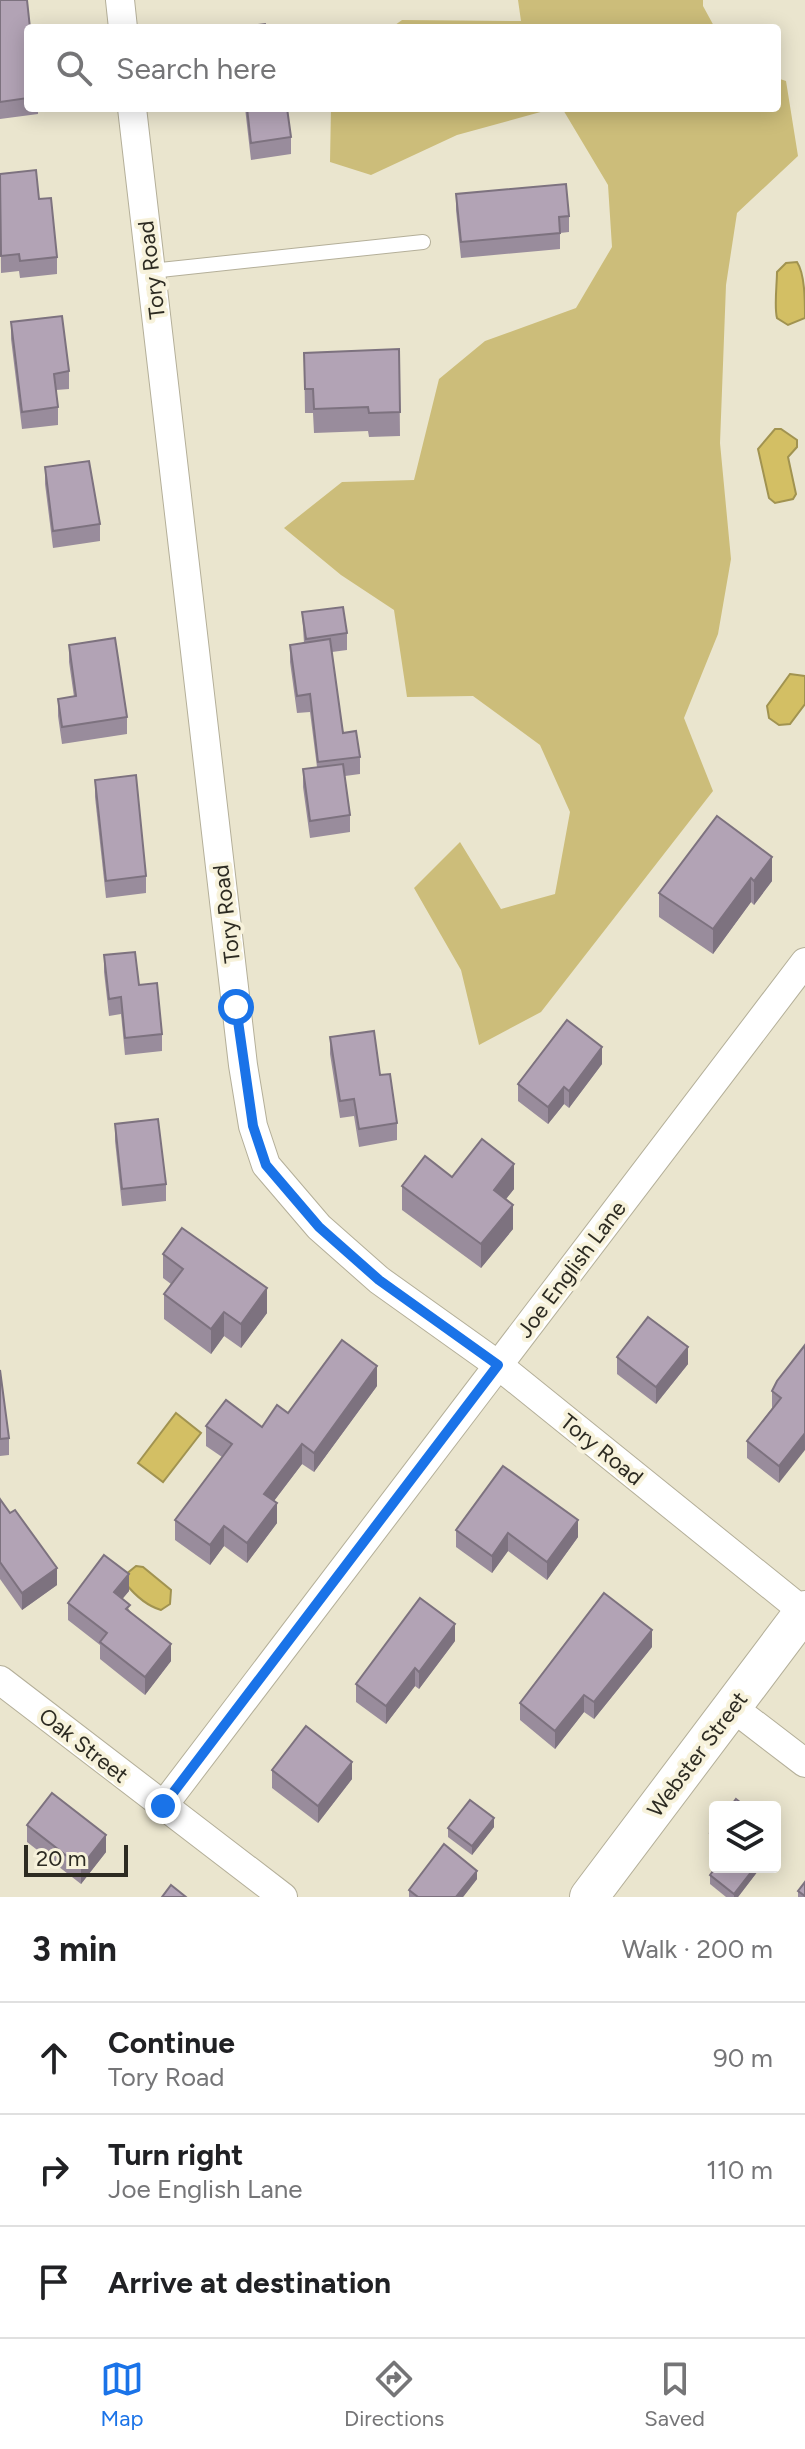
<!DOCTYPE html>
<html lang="en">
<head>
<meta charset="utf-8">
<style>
  body { margin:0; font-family:Figtree,sans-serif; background:#f2f2f2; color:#202124 }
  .controls { position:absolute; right:24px; bottom:24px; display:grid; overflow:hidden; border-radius:8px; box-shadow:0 4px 20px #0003 }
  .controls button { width:72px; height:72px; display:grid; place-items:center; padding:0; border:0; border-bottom:2px solid #e0e0e0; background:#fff; color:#202124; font:40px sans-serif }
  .scale { position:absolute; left:24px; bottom:20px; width:104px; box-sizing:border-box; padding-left:8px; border:4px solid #2d2b22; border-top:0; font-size:22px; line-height:28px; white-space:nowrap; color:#2d2b22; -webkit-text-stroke:6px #f7f2db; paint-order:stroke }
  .stop { position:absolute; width:24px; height:24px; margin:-18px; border:6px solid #1a73e8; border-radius:50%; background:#fff }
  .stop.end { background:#1a73e8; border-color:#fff; box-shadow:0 2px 8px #0008 }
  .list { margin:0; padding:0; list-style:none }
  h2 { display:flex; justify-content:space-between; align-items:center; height:104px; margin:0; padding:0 32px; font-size:34px }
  h2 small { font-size:26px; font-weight:400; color:#757577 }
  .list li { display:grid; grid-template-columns:52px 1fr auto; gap:24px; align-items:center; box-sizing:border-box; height:112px; padding:0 32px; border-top:2px solid #e0e0e0 }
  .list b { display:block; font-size:30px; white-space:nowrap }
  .list p { margin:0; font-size:26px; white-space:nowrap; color:#757577 }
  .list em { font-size:26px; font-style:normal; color:#757577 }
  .icon { flex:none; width:44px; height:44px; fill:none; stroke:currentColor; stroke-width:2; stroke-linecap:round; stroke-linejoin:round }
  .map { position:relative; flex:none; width:805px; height:1897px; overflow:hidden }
  .search { position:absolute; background:#fff; box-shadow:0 4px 20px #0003; left:24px; right:24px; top:24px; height:88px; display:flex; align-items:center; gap:20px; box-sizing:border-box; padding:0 28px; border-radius:8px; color:#757577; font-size:30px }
  .sheet { height:440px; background:#fff }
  nav { display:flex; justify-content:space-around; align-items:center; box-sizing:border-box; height:112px; border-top:2px solid #e0e0e0; background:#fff; font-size:22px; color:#757577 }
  nav a { display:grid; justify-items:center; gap:4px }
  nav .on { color:#1a73e8 }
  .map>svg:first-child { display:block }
  .green { fill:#ccbd7a }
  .water { fill:#d3bf64; stroke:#a19350; stroke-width:2 }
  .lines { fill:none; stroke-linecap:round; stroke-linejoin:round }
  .lane-casing { stroke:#b4af99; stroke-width:16 }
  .street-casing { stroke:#b4af99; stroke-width:30 }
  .secondary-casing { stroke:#b4af99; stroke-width:40 }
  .lane { stroke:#fff; stroke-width:14 }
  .street { stroke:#fff; stroke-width:28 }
  .secondary { stroke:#fff; stroke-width:38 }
  .wall { fill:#998c9c }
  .shaded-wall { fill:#7d727f }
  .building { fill:#b2a3b5; stroke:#7d727f; stroke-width:2 }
  .route { stroke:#1a73e8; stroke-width:10 }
  .labels { text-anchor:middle; stroke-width:8; stroke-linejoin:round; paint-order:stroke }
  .street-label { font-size:22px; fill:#2d2b22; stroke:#f7f2db }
</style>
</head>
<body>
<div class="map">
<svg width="805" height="1897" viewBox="0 0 805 1897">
  <rect width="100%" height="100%" fill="#eae5ce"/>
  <g class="green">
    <path d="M518 0H703V6L715 28H391L402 20 521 21Z"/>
    <path d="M777 78 786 81 798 156 737 213 726 285 720 443 731 559 718 634 684 718 713 791 541 1012 479 1045 461 970 414 888 460 842 501 909 555 894 570 812 540 745 473 696 407 697 394 610 341 575 284 528 342 482 414 480 439 379 485 341 576 308 612 247 608 185 562 108H777Z"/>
    <path d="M331 108H555L457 135 371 175 330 162Z"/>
  </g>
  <g class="water">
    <path d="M797 262C805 274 805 301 805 318L788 325 777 318C774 307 777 284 777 272L786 263Z"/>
    <path d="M775 429H781L797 440V447L788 457 796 494 793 499 775 503 769 498 758 449Z"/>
    <path d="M790 674 805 676V704L790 724 779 725 769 718 767 706Z"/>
    <path d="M176 1413 201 1433 163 1482 138 1463Z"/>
    <path d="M136 1566 143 1567 171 1590 170 1604 161 1610C147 1606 134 1594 125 1583V1575Z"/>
  </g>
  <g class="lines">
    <g class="lane-casing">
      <path id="lane" d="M151 271 423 242"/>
    </g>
    <g class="street-casing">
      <g id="street">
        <path d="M120 0 123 28"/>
        <path d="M132 108 243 1065 253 1126 266 1165 319 1227 379 1280 498 1365 804 1612"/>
        <path d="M0 1680 283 1897"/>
        <path d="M732 1707 805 1763"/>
        <path d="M163 1806 805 962"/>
      </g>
    </g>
    <g class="secondary-casing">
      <path id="secondary" d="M589 1897 805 1610"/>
    </g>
    <use href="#lane" class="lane"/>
    <use href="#street" class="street"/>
    <use href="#secondary" class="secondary"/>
  </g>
  <g class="wall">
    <path d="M0 0 28 28V108H38V114L0 119Z"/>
    <path d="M223 108H287L291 137V154L251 160 245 108 223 112Z"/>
    <path d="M0 174 39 199 57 257V274L20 278 19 271 1 273Z"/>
    <path d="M456 194 569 216V232L560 233V249L461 258 456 210Z"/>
    <path d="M11 322 69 371V389L56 390 58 407V425L22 429 11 339Z"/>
    <path d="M399 349 400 436 369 437 368 431 314 433 313 413H305L304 353Z"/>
    <path d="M45 467 100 524V541L53 548 45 484Z"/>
    <path d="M302 612 347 633V650L332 652 343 733 360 757V774L345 776 350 815V832L310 838 303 787V769L317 767 310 712 297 713 290 662V645L304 643Z"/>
    <path d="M69 645 127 717V734L62 744 58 716V699L74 697 69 662Z"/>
    <path d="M95 780 146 876V893L106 898 95 797Z"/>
    <path d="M717 816 772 881 754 905 751 902 713 954 659 917V893Z"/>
    <path d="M104 955 139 985 162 1034V1051L125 1055 121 1014 109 1016 104 972Z"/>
    <path d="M330 1037 380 1075 397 1123V1140L359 1147 354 1116 340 1118 330 1054Z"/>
    <path d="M602 1064 569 1108 564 1104 548 1124 518 1101V1084Z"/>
    <path d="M115 1124 166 1184V1201L122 1206 115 1141Z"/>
    <path d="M452 1177 514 1189 506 1199 513 1229 481 1268 402 1210V1186Z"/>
    <path d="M163 1254 267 1313 241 1348 224 1336 211 1354 164 1319V1294L171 1284 163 1278Z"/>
    <path d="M805 1345 779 1483 747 1458V1441L772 1408V1391Z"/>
    <path d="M617 1357 688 1364 656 1404 617 1374Z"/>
    <path d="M0 1370 9 1438V1455L0 1456Z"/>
    <path d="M377 1386 314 1472 302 1464 274 1501 277 1523 247 1563 224 1546 210 1565 175 1540V1520L222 1457 206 1446V1426L262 1427 288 1413Z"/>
    <path d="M0 1499 57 1585 22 1610 0 1579Z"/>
    <path d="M456 1530 578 1537 547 1580 508 1551 492 1573 456 1547Z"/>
    <path d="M129 1591 122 1599 130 1611 171 1661 145 1695 100 1659V1645L68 1620V1603Z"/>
    <path d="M455 1641 419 1689 415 1686 386 1724 356 1702V1684Z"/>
    <path d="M652 1647 594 1719 584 1712 555 1749 520 1720V1703Z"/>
    <path d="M272 1770 352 1779 318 1823 272 1788Z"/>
    <path d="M27 1825 106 1852 81 1884 27 1842Z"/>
    <path d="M494 1827 472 1855 448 1837V1828Z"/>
    <path d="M715 1827V1846L710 1842V1833Z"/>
    <path d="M715 1849V1863L712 1861V1852Z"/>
    <path d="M716 1867H761L738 1897H726L710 1884V1875Z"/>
    <path d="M477 1879 463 1897H409V1890Z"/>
    <path d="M805 1882V1897H798V1891Z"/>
  </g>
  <g class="shaded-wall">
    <path d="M772 857V881L754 905V881Z"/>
    <path d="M751 878V902L713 954V929Z"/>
    <path d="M602 1047V1064L569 1108V1091Z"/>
    <path d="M564 1087V1104L548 1124V1107Z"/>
    <path d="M514 1164V1189L494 1214V1190Z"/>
    <path d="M513 1205V1229L481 1268V1244Z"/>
    <path d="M267 1288V1313L241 1348V1324Z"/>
    <path d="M224 1312V1336L211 1354V1329Z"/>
    <path d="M688 1347V1364L656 1404V1387Z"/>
    <path d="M377 1366V1386L314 1472V1453Z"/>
    <path d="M805 1433V1450L779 1483V1466Z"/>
    <path d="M302 1444V1464L264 1514V1494Z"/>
    <path d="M277 1503V1523L247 1563V1543Z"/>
    <path d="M578 1520V1537L547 1580V1562Z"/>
    <path d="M224 1526V1546L210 1565V1545Z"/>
    <path d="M508 1533V1551L492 1573V1556Z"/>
    <path d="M57 1568V1585L22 1610V1593Z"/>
    <path d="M129 1574V1591L114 1609V1592Z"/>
    <path d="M455 1624V1641L419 1689V1672Z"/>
    <path d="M652 1630V1647L594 1719V1702Z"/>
    <path d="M171 1644V1661L145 1695V1677Z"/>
    <path d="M415 1668V1686L386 1724V1706Z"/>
    <path d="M584 1695V1712L555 1749V1731Z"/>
    <path d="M352 1762V1779L318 1823V1806Z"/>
    <path d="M494 1818V1827L472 1855V1846Z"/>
    <path d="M106 1835V1852L81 1884V1867Z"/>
    <path d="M755 1867H761L738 1897H734V1894Z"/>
    <path d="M477 1871V1879L463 1897H456Z"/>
  </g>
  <g class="building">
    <path d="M0 0H27L30 28H28V98L0 102Z"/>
    <path d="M265 24 266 28H236Z"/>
    <path d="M247 108H287L291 137 251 143Z"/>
    <path d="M36 170 39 199 51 198 57 257 20 261 19 254 1 256 0 174Z"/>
    <path d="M566 184 569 216 559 217 560 233 461 242 456 194Z"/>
    <path d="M62 316 69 371 54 374 58 407 22 412 11 322Z"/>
    <path d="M399 349 400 412 369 413 368 407 314 409 313 389H305L304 353Z"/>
    <path d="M89 461 100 524 53 531 45 467Z"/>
    <path d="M343 607 347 633 306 639 302 612Z"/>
    <path d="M115 638 127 717 62 727 58 699 76 696 69 645Z"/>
    <path d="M330 639 343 733 356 731 360 757 318 762 310 694 297 696 290 645Z"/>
    <path d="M343 764 350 815 310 821 303 769Z"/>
    <path d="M136 775 146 876 106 881 95 780Z"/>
    <path d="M717 816 772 857 754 881 751 878 713 929 659 893Z"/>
    <path d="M135 952 139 985 157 983 162 1034 125 1038 121 997 109 999 104 955Z"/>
    <path d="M567 1020 602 1047 569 1091 564 1087 548 1107 518 1084Z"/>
    <path d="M374 1031 380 1075 390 1074 397 1123 359 1129 354 1099 340 1101 330 1037Z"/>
    <path d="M158 1119 166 1184 122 1189 115 1124Z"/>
    <path d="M482 1139 514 1164 494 1190 513 1205 481 1244 402 1186 425 1156 452 1177Z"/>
    <path d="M182 1228 267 1288 241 1324 224 1312 211 1329 164 1294 183 1269 163 1254Z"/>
    <path d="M648 1317 688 1347 656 1387 617 1357Z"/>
    <path d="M342 1340 377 1366 314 1453 302 1444 264 1494 277 1503 247 1543 224 1526 210 1545 175 1520 232 1444 206 1426 226 1400 262 1427 277 1405 288 1413Z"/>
    <path d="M805 1345V1433L779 1466 747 1441 781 1398 772 1391 777 1381Z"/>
    <path d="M0 1370 9 1438 0 1439Z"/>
    <path d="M503 1466 578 1520 547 1562 508 1533 492 1556 456 1530Z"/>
    <path d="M0 1499 10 1513 15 1510 57 1568 22 1593 0 1562Z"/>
    <path d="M104 1555 129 1574 114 1592 130 1605 126 1609 171 1644 145 1677 100 1642 107 1633 68 1603Z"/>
    <path d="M604 1593 652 1630 594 1702 584 1695 555 1731 520 1703Z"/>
    <path d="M420 1598 455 1624 419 1672 415 1668 386 1706 356 1684Z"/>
    <path d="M306 1726 352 1762 318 1806 272 1770Z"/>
    <path d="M52 1793 106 1835 81 1867 27 1825Z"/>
    <path d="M736 1799 746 1807H730Z"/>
    <path d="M470 1800 494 1818 472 1846 448 1828Z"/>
    <path d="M715 1827V1837L710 1833Z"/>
    <path d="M444 1844 477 1871 456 1897H418L409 1890Z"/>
    <path d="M716 1867H755L734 1894 710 1875Z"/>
    <path d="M805 1882V1896L798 1891Z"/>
    <path d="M171 1885 186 1897H162Z"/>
  </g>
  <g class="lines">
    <path class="route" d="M163 1806 498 1365 379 1280 319 1227 266 1165 253 1126 236 1007"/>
  </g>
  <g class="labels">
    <g class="street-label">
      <text transform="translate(151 270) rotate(-97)" y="8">Tory Road</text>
      <text transform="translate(226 914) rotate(-97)" y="8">Tory Road</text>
      <text transform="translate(571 1269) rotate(-53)" y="8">Joe English Lane</text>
      <text transform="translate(602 1449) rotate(39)" y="8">Tory Road</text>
      <text transform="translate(84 1745) rotate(38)" y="8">Oak Street</text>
      <text transform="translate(697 1754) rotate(-53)" y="8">Webster Street</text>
    </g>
  </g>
</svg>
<div class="controls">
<button><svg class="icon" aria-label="layers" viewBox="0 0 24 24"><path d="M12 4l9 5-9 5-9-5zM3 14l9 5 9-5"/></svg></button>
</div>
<div class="scale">20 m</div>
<div class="stop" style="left:236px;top:1007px"></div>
<div class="stop end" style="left:163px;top:1806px"></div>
<div class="search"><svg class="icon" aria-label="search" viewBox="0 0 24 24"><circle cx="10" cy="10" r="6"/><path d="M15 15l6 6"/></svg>Search here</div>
</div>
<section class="sheet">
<h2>3 min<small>Walk · 200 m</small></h2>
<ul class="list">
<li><svg class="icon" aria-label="ahead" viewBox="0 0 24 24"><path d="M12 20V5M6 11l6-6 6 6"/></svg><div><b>Continue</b><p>Tory Road</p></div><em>90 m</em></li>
<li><svg class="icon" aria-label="right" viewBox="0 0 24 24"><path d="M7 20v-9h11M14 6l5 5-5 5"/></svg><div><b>Turn right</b><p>Joe English Lane</p></div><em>110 m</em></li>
<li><svg class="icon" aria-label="arrive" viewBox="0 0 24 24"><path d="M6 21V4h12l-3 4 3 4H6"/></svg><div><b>Arrive at destination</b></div></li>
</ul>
</section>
<nav>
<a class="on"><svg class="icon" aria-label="map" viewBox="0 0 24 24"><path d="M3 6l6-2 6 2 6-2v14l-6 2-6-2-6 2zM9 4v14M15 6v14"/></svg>Map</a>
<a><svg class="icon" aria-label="directions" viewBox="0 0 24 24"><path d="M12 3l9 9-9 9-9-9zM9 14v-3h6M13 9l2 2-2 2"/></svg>Directions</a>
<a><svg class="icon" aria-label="saved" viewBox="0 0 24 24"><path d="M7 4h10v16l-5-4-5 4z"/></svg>Saved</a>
</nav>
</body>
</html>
